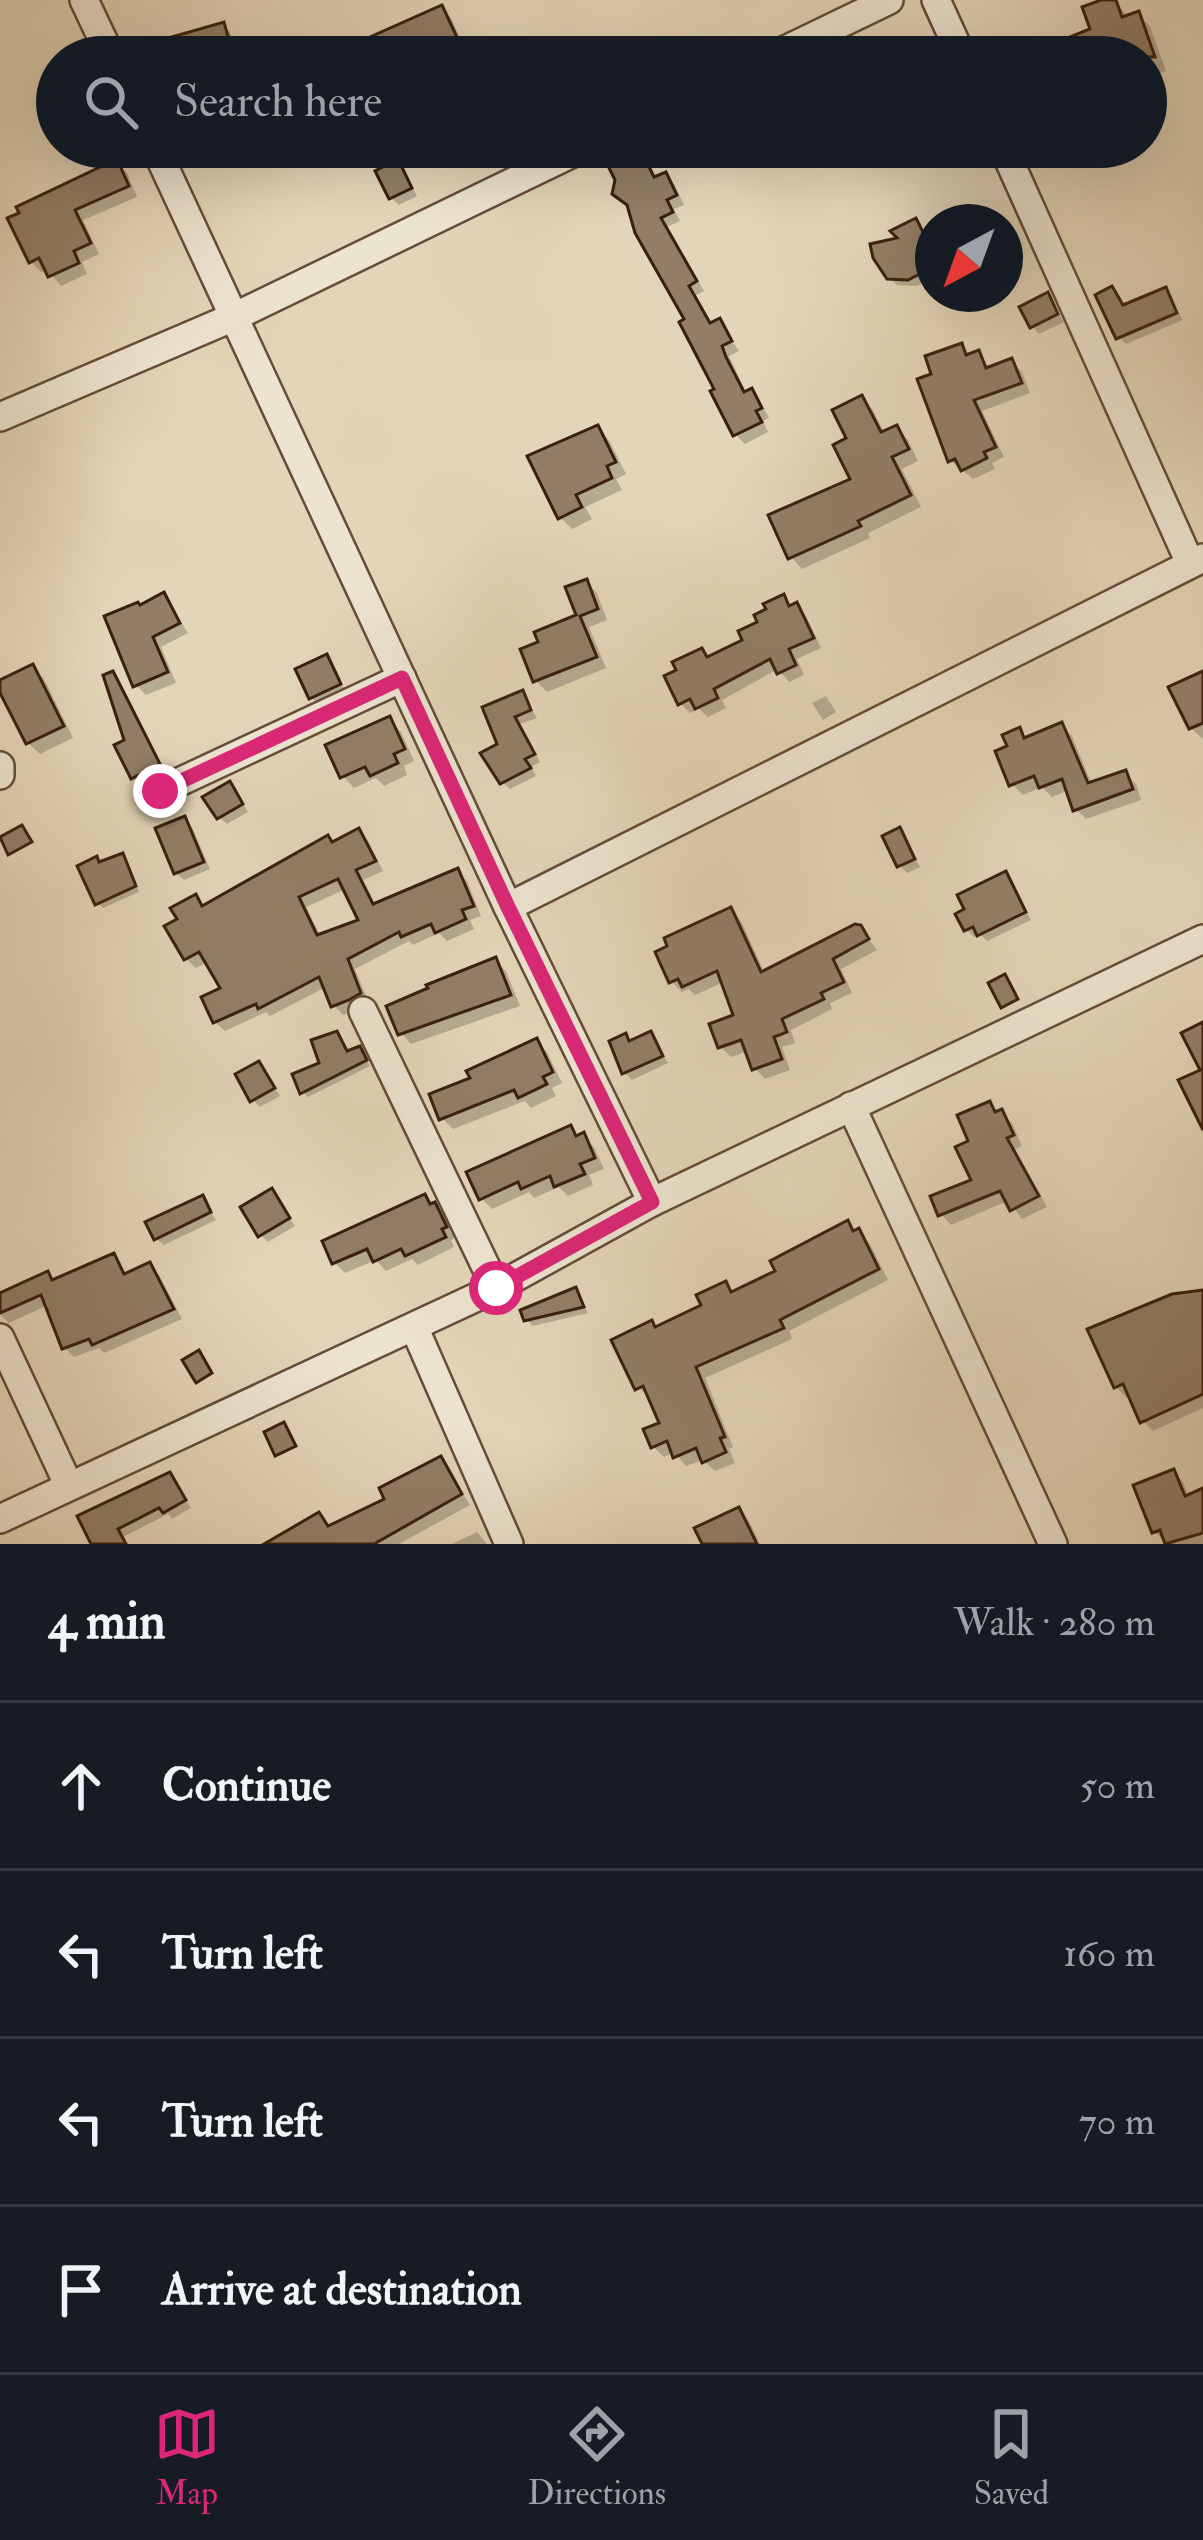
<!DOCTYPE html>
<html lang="en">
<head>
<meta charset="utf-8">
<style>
  body { margin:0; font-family:"IM FELL Double Pica",serif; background:#242831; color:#f1f3f6 }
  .compass { position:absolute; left:915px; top:204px; width:108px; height:108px; border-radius:50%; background:#171b24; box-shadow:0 12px 48px #0002; rotate:221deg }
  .stop { position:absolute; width:36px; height:36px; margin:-27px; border:9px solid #db2777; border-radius:50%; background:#fff }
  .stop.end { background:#db2777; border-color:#fff; box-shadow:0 3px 12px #0008 }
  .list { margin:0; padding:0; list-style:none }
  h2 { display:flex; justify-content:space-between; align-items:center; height:156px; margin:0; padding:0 48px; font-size:51px }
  h2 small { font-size:39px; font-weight:400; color:#9ea1a6 }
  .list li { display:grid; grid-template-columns:78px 1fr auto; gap:36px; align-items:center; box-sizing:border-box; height:168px; padding:0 48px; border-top:3px solid #363941 }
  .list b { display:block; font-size:45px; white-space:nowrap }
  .list em { font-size:39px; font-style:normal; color:#9ea1a6 }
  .icon { flex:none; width:66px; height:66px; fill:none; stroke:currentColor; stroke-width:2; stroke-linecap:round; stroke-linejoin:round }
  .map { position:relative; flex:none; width:1203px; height:1544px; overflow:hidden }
  .search { position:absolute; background:#171b24; box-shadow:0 12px 48px #0002; left:36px; right:36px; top:36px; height:132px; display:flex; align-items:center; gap:30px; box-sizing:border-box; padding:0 42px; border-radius:66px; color:#9ea1a6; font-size:45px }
  .sheet { height:828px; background:#171b24 }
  nav { display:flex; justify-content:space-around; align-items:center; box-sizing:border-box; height:168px; border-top:3px solid #363941; background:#171b24; font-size:33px; color:#9ea1a6 }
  nav a { display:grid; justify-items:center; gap:6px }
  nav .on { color:#db2777 }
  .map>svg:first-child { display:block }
  .shadow { fill:#0003; fill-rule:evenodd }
  .building { fill:#927e66; stroke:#3a1f0e; stroke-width:3; fill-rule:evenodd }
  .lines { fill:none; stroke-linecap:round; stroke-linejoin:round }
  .minor-casing { stroke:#644c38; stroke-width:32 }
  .minor { stroke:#ede4d0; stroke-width:27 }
  .route { stroke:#db2777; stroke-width:15 }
</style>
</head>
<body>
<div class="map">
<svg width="1203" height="1544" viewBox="0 0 1203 1544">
  <rect width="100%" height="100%" fill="#e3d5b7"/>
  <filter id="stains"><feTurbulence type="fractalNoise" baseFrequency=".00167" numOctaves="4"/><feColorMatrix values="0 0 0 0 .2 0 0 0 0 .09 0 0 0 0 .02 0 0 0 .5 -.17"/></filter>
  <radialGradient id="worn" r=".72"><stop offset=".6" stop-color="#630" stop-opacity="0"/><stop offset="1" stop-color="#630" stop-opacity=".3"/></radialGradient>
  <g class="shadow">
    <path d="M1110 0H1115L1128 18 1138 15 1150 26 1166 71 1146 78V57H1014L1048 39 1054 45 1094 31Z"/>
    <path d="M441 9 451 18 466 51 475 47 484 57 313 55 325 48 331 54 357 42 360 45Z"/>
    <path d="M223 25 230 32 237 55 170 57Z"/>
    <path d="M179 147H209L189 158Z"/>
    <path d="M302 147H341L314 161Z"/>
    <path d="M640 152 657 179 665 175 674 184 684 205 674 209 680 221 667 227 704 291 696 295 712 325 719 322 739 351 729 356 747 394 752 392 760 401 769 418 763 421 768 432 745 444 736 435 714 393 719 391 688 320Z"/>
    <path d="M117 163 127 173 137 197 83 220 99 254 82 262 87 274 61 286 47 269 41 272 31 262 11 219Z"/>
    <path d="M398 163 417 196 399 205 391 198Z"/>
    <path d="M915 222 933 250V278L917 286 897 285 889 277 903 240Z"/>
    <path d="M1112 289 1125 308 1165 291 1183 320 1126 344 1119 337Z"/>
    <path d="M1047 295 1064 322 1039 334 1032 326Z"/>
    <path d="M961 346 971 356 978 354 990 369 1012 362 1022 372 1030 393 982 411 1004 457 992 463 995 469 973 479 950 460 935 376Z"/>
    <path d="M861 399 873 410 885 434 896 428 908 440 918 461 902 469 921 507 868 533 870 538 802 569 791 557 854 480 850 439Z"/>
    <path d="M597 429 609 440 626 474 616 479 622 490 585 507 592 519 572 529 560 517Z"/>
    <path d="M586 582 597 593 607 620 589 627 606 668 547 692 536 681 580 617 569 589Z"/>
    <path d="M164 596 188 633 161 647 176 683 146 695 136 685 140 608Z"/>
    <path d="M783 598 806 616 821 648 797 659 804 675 789 682 778 669 722 700 726 708 708 717 699 709 690 713 680 703 709 659 746 642Z"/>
    <path d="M326 657 346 692 319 705 312 698Z"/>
    <path d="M32 667 44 679 73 738 40 754 28 743 0 686Z"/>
    <path d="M1203 674V739L1191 728Z"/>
    <path d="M113 675 164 770 139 783 133 777Z"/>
    <path d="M522 694 537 718 520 724 540 762 531 767 536 776 510 789 502 782 501 746Z"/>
    <path d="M826 696 836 712 823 720 812 703Z"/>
    <path d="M389 720 401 732 414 761 404 766 407 775 384 786 376 778 354 788 343 776Z"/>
    <path d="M1061 726 1072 736 1092 785 1125 773 1136 784 1141 800 1086 819 1076 809 1069 790 1052 797 1042 787 1023 795 1012 784 1011 747 1019 731 1028 739Z"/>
    <path d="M230 785 248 812 227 824 219 817Z"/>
    <path d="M184 819 192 827 210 869 184 880 176 873Z"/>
    <path d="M900 831 920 867 907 873 900 866Z"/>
    <path d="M359 832 368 841 383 871 363 880 376 906 457 872 467 881 481 916 470 920 474 929 447 941 439 933 413 945 409 941 355 969 369 1003 343 1015 334 1005 326 987 270 1016 266 1012 225 1031 215 1022 224 990 208 962 196 968 186 959 181 920 195 898 205 907ZM346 889 362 922 321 937 306 907Z"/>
    <path d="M122 856 139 892 103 908 98 903 101 865Z"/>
    <path d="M1005 875 1031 920 987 941 980 934 974 937 966 929Z"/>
    <path d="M731 911 741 921 765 974 860 928 877 950 841 969 852 993 830 1003 832 1009 791 1030 795 1043 782 1047 790 1070 765 1079 755 1068 748 1051 731 1057 720 1046 737 1017 724 982 695 995 689 989 682 992 672 982Z"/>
    <path d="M495 961 506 971 520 1006 411 1044 401 1033Z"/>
    <path d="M650 1034 668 1063 632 1080 625 1073V1037L631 1043Z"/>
    <path d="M536 1042 547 1052 562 1083 552 1088 556 1096 531 1108 525 1101 453 1129 442 1118 474 1080Z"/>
    <path d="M349 1054 364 1055 370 1066 308 1097 303 1092Z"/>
    <path d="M259 1064 280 1096 260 1107 253 1100Z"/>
    <path d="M989 1104 1012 1123 1022 1146 1015 1149 1047 1207 1022 1219 1008 1201 951 1225 941 1214 975 1181 973 1143Z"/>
    <path d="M571 1129 594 1147 604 1169 589 1175 593 1185 568 1196 559 1187 534 1198 529 1192 492 1209 482 1199Z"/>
    <path d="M272 1192 295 1226 268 1242 261 1235Z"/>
    <path d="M424 1197 445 1216 455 1238 451 1240 454 1247 418 1265 412 1259 386 1271 376 1260 345 1273 334 1262Z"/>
    <path d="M202 1198 216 1220 164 1245 156 1238Z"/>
    <path d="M847 1224 869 1242 888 1280 789 1331 792 1339 705 1378 733 1447 729 1449 735 1463 715 1471 703 1460 686 1466 674 1452 664 1457 653 1446 663 1424 651 1397 638 1388 656 1329 705 1306 726 1284 735 1294 779 1272Z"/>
    <path d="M113 1256 128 1276 149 1266 159 1275 182 1319 104 1353 99 1348 74 1357 64 1347 48 1305 9 1323 0 1314V1296L48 1275 55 1282Z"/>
    <path d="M576 1291 588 1313 533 1326 527 1320Z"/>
    <path d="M1203 1293V1408L1153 1431 1143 1421 1131 1395 1126 1397 1116 1387Z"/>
    <path d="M441 1459 470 1505 399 1544H271L319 1516 330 1528 389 1500Z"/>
    <path d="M1174 1472 1183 1482 1189 1497 1203 1491V1544H1168L1154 1532Z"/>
    <path d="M170 1476 191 1508 172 1519 168 1514 123 1537 127 1544H94Z"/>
    <path d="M738 1510 749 1521 760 1544H705Z"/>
    <path d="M477 1532 487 1544H452Z"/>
  </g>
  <g class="building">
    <path d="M1101 0H1116L1122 17 1139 11 1155 57H1020L1090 29 1082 7Z"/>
    <path d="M442 5 461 46 436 57H325Z"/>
    <path d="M224 22 231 48 198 57H166L161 40Z"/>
    <path d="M640 148 654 177 666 172 677 195 667 200 673 212 661 218 697 281 689 286 710 323 720 318 732 341 722 346 726 357 744 392 752 388 762 408 756 411 762 422 733 436 710 391 714 389 679 322 684 319 635 233 627 205 612 194 615 180 607 164Z"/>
    <path d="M117 159 129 186 75 210 91 243 74 251 79 263 48 277 39 258 29 263 7 218 19 213 16 207Z"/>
    <path d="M398 159 412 188 389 199 375 171Z"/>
    <path d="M916 218 933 252V267L908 280 887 279 873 258 870 244 897 238 890 231Z"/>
    <path d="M1112 286 1123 305 1166 287 1177 313 1116 339 1095 295Z"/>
    <path d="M1048 292 1058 314 1030 328 1019 307Z"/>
    <path d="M962 343 966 355 979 350 986 368 1012 358 1022 383 974 400 996 447 984 452 987 458 961 471 955 459 948 462 917 379 931 374 925 356Z"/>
    <path d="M862 395 881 432 897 425 909 449 892 457 911 495 858 521 861 526 788 559 768 515 850 479 833 445 846 438 832 410Z"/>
    <path d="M598 425 616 462 607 466 612 478 576 495 582 507 558 519 527 456Z"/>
    <path d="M587 579 598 609 580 616 597 657 533 682 520 649 538 642 534 632 576 615 565 587Z"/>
    <path d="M164 592 180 623 153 637 168 672 133 687 104 616 138 602 140 605Z"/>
    <path d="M784 594 789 606 797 602 814 638 789 649 796 665 777 674 770 659 714 689 718 698 695 709 690 699 678 705 664 676 676 670 672 662 702 648 707 657 742 640 738 631 757 622 754 615 766 609 763 604Z"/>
    <path d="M327 654 341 684 309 699 295 669Z"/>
    <path d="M33 664 64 726 26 744 0 693V680Z"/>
    <path d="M113 671 160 764 131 779 114 745 124 740 103 675Z"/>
    <path d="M1203 671V723L1189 729 1168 687Z"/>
    <path d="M523 690 531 710 515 717 535 754 525 759 531 768 500 784 480 753 497 744 482 707Z"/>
    <path d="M390 716 405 749 394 754 398 763 370 776 365 767 340 778 325 745Z"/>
    <path d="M1062 722 1088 783 1126 770 1133 789 1073 811 1062 779 1039 788 1034 776 1009 786 995 751 1007 746 1002 735 1020 727 1024 738Z"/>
    <path d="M230 781 243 804 217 819 202 797Z"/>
    <path d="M185 816 204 862 174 874 155 828Z"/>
    <path d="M22 825 32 842 8 855 0 837Z"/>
    <path d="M900 827 915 859 897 867 882 836Z"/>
    <path d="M359 828 376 861 356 870 373 904 458 868 474 906 462 910 466 919 435 933 431 924 401 937 399 932 348 959 361 993 349 1000 331 1007 319 977 258 1009 256 1004 213 1023 201 997 220 988 199 952 184 960 164 926 177 919 170 908 196 894 202 906 328 835 332 842ZM338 879 358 920 317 935 299 897Z"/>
    <path d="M123 853 136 886 95 905 77 866 97 856 99 862Z"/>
    <path d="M1006 871 1026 912 977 936 973 927 964 931 955 914 964 909 957 895Z"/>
    <path d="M731 907 761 972 855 924 861 925 869 939 833 959 844 982 821 993 824 999 782 1019 787 1032 774 1037 782 1059 752 1070 741 1040 718 1048 709 1024 733 1015 717 971 682 987 678 979 669 983 655 952 667 946 664 938Z"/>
    <path d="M496 957 511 995 398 1035 386 1006 428 988 426 985Z"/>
    <path d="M1005 974 1018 999 1001 1008 988 983Z"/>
    <path d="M1203 1022V1130L1178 1080 1200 1070 1181 1033Z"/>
    <path d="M337 1031 347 1051 360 1046 367 1060 300 1094 292 1074 319 1063 311 1040Z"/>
    <path d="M651 1031 663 1056 622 1074 609 1041 626 1033 629 1041Z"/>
    <path d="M537 1038 553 1072 543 1077 547 1084 518 1098 514 1090 439 1120 429 1094 470 1078 466 1071Z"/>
    <path d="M259 1061 275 1088 250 1102 235 1074Z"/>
    <path d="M990 1101 995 1112 1002 1109 1014 1135 1007 1138 1039 1196 1010 1211 1000 1191 938 1216 930 1196 971 1180 955 1147 968 1141 957 1115Z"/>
    <path d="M571 1125 576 1136 584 1132 595 1158 580 1164 585 1174 554 1187 550 1176 521 1189 518 1182 479 1200 466 1172Z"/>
    <path d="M272 1188 290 1218 258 1237 240 1207Z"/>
    <path d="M425 1194 430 1204 435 1202 447 1227 442 1229 446 1237 405 1256 401 1249 373 1262 367 1249 332 1264 322 1241Z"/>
    <path d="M203 1195 211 1212 154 1240 145 1222Z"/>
    <path d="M848 1220 853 1231 859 1228 879 1269 780 1320 784 1328 696 1367 725 1437 720 1438 726 1452 702 1463 696 1448 673 1458 667 1441 651 1448 643 1429 659 1423 643 1386 635 1390 611 1340 652 1320 655 1327 701 1305 696 1295 726 1281 731 1292 775 1271 770 1261Z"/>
    <path d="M114 1253 124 1274 150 1262 174 1309 92 1345 89 1339 62 1349 41 1295 0 1313V1293L48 1271 52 1280Z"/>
    <path d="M576 1287 584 1307 524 1321 520 1310Z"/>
    <path d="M1203 1290V1394L1140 1423 1123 1384 1114 1388 1087 1329 1172 1294Z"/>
    <path d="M199 1350 212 1373 196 1383 182 1360Z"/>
    <path d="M284 1422 296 1446 275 1456 264 1432Z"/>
    <path d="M441 1456 462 1494 374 1544H264L319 1512 328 1526 384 1499 379 1488Z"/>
    <path d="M1174 1469 1185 1496 1203 1488V1533L1165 1544 1160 1530 1152 1533 1133 1485Z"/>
    <path d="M170 1472 186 1500 163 1513 159 1508 118 1529 126 1544H91L77 1516Z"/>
    <path d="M739 1507 757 1544H702L694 1528Z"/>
  </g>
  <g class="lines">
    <g class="minor-casing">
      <g id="minor">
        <path d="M84 0 111 57"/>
        <path d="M936 0 962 57"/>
        <path d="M771 57 889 0"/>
        <path d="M155 147 508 907 652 1202"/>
        <path d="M1003 147 1190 563"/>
        <path d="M0 417 236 316 585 147"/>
        <path d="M0 766V775"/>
        <path d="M160 791 402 678"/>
        <path d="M508 907 1203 558"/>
        <path d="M363 1011 496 1288"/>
        <path d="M851 1106 1053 1544"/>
        <path d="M414 1327 509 1544"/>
        <path d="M0 1338 69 1486"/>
        <path d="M0 1519 496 1288 652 1202 1203 939"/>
      </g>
    </g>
    <use href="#minor" class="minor"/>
  </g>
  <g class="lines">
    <path class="route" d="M160 791 402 678 508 907 652 1202 496 1288"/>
  </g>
  <rect width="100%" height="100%" filter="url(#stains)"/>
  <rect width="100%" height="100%" fill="url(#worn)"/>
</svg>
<svg class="compass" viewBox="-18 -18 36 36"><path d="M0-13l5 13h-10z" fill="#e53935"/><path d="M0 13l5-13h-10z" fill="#9ea1a6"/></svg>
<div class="stop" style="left:496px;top:1288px"></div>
<div class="stop end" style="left:160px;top:791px"></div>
<div class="search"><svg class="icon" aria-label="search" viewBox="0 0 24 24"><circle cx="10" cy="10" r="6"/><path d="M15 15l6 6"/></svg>Search here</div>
</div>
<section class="sheet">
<h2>4 min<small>Walk · 280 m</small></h2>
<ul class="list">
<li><svg class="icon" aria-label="ahead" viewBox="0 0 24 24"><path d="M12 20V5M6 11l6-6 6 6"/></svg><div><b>Continue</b></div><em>50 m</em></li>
<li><svg class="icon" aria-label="left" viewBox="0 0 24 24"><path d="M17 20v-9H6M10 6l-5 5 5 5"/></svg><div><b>Turn left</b></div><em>160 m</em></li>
<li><svg class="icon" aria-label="left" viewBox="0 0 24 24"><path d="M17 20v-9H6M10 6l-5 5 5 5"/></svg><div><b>Turn left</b></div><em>70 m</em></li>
<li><svg class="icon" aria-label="arrive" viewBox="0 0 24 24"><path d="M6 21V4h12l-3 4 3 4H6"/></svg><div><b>Arrive at destination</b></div></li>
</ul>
</section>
<nav>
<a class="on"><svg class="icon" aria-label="map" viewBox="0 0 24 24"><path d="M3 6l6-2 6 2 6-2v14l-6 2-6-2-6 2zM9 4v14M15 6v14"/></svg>Map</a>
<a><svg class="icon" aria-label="directions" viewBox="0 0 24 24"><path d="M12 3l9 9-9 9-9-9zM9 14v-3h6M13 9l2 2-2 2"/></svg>Directions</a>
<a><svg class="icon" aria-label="saved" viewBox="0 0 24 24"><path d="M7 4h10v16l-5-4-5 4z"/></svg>Saved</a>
</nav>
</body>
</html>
